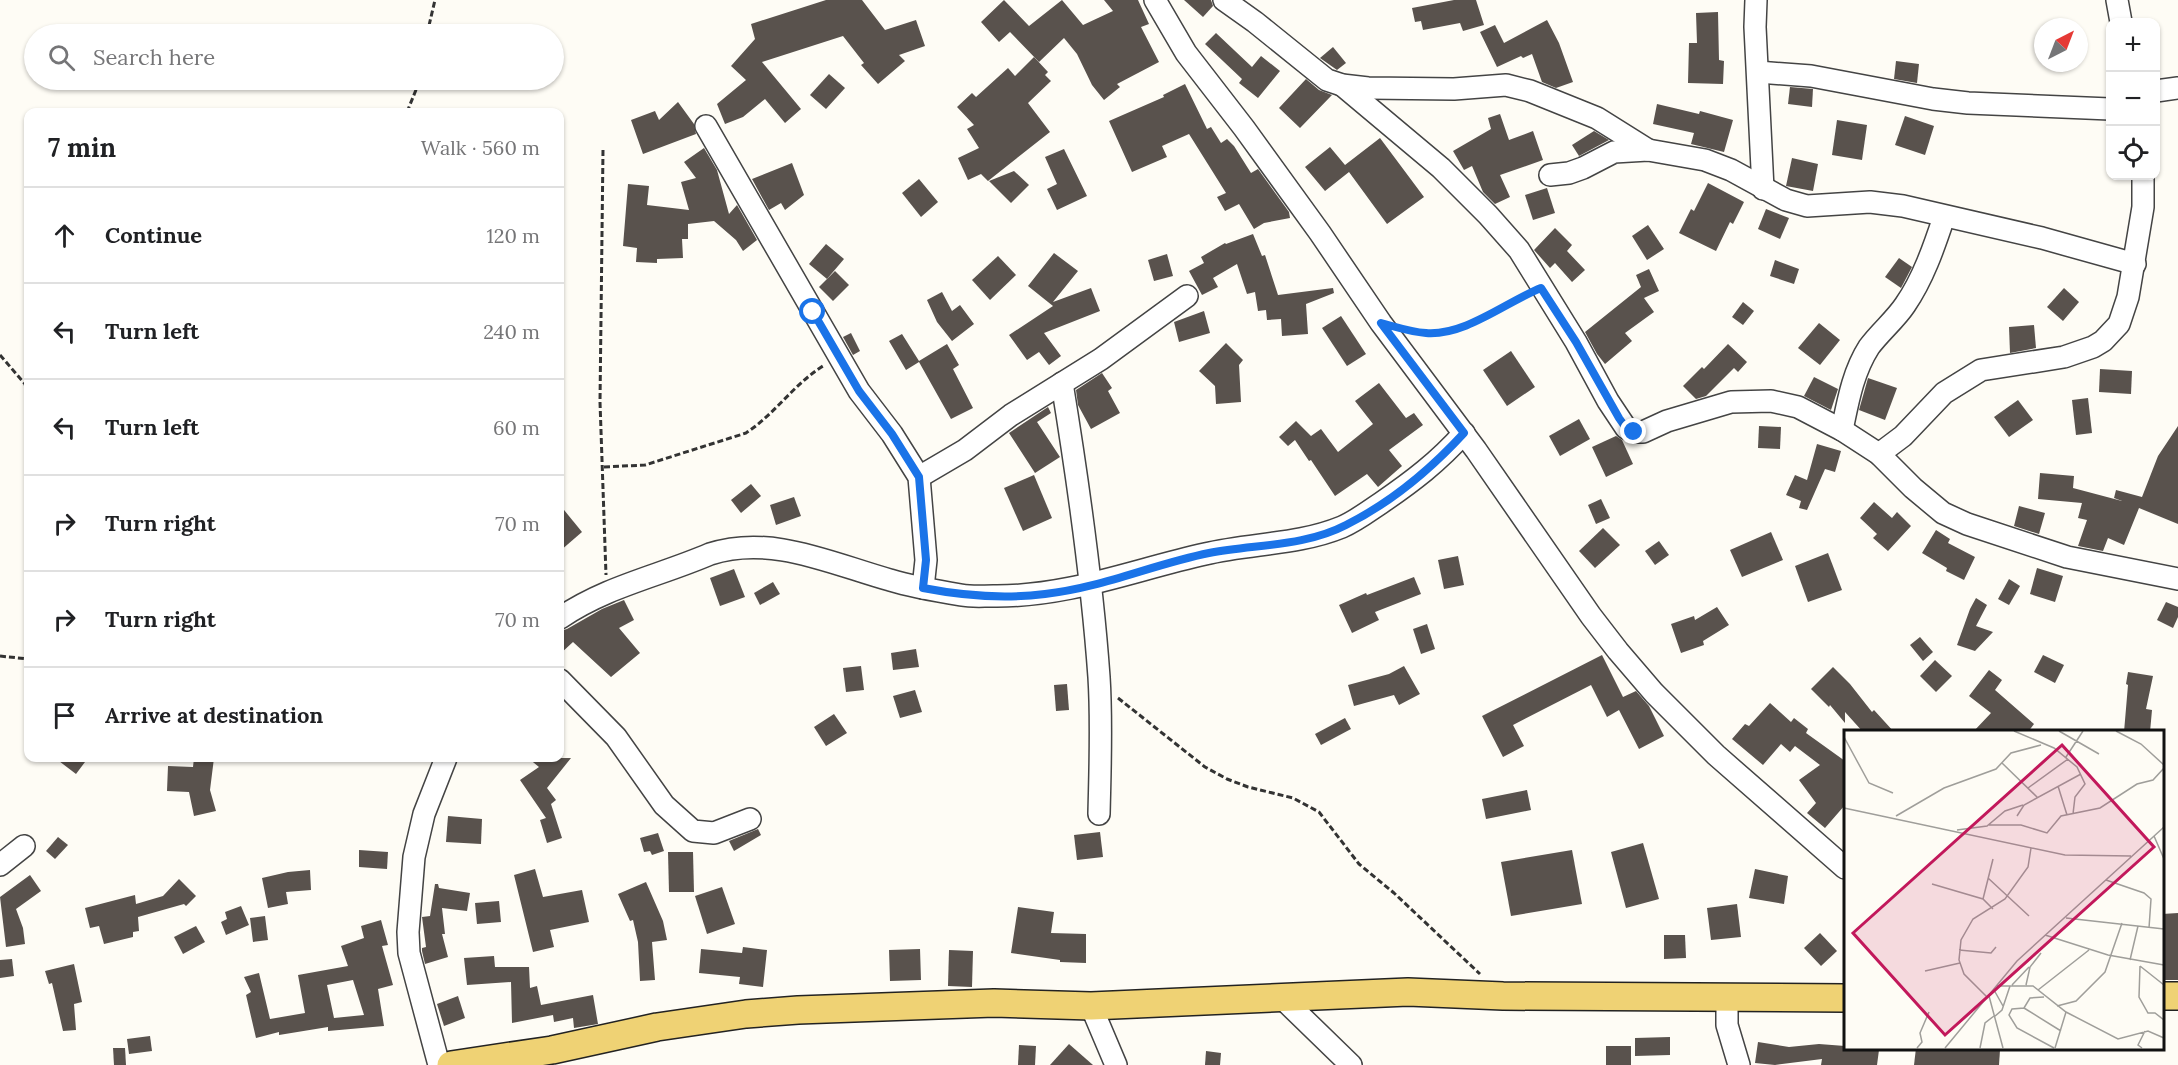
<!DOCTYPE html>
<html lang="en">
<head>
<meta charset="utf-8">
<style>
  body { margin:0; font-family:Lora,serif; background:#f6f6f6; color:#202124 }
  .controls { position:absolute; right:18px; top:18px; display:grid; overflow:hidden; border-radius:12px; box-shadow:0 2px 4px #0004 }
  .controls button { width:54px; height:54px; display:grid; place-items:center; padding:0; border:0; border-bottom:2px solid #e0e0e0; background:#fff; color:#202124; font:30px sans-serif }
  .compass { position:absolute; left:2034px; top:18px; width:54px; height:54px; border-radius:50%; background:#fff; box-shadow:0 2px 4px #0004; rotate:42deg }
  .stop { position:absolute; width:18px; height:18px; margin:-14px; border:4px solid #1a73e8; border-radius:50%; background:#fff }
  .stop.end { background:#1a73e8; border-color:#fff; box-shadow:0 2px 6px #0008 }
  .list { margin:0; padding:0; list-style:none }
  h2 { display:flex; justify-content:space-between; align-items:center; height:78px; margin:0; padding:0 24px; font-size:26px }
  h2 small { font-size:20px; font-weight:400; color:#757577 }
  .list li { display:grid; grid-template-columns:39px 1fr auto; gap:18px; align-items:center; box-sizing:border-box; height:96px; padding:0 24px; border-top:2px solid #e0e0e0 }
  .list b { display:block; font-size:22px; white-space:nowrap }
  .list em { font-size:20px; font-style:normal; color:#757577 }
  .icon { flex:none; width:33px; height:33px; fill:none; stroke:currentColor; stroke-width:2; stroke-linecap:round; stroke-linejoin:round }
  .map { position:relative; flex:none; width:2178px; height:1065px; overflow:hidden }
  .search { position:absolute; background:#fff; box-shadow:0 2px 4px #0004; left:24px; top:24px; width:540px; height:66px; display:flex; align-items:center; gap:15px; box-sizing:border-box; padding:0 21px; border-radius:33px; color:#757577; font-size:22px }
  .panel { position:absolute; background:#fff; box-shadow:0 2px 4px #0004; left:24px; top:108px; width:540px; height:654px; border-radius:12px }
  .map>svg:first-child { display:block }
  .building { fill:#59524d; fill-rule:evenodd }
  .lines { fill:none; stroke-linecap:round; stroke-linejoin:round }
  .minor-casing { stroke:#444; stroke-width:24 }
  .major-casing { stroke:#222; stroke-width:30 }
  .path { stroke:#333; stroke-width:3; stroke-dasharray:6 3; stroke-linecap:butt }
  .minor { stroke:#fff; stroke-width:21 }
  .major { stroke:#efd274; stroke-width:27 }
  .route { stroke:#1a73e8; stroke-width:8 }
  .inset-road { fill:none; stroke:#9f9e9a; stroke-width:1.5 }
  .view { fill:#c2185b; fill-opacity:0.15; stroke:#c2185b; stroke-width:3 }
  .inset-edge { fill:none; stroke:#111; stroke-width:3 }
</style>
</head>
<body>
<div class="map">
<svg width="2178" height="1065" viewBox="0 0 2178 1065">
  <rect width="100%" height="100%" fill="#fefcf5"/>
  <g class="building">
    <path d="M826 0H862L885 30 916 20 925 46 899 55 905 61 878 84 861 65 864 63 843 36 762 62 801 109 785 123 765 99 743 117 725 124 717 104 746 80 731 66 755 39 751 24Z"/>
    <path d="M1004 0 1029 26 1062 0 1083 25 1113 11 1104 0H1138L1149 24 1141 27 1159 62 1117 84 1120 87 1104 100 1092 85 1077 54 1064 38 1039 62 1010 32 999 42 981 22Z"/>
    <path d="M1184 0H1211L1213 6 1203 17Z"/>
    <path d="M1454 0H1476L1484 25 1463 31 1460 23 1423 30 1421 21 1415 22 1412 8Z"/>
    <path d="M1718 12 1719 60 1724 61 1723 84 1688 83 1689 43H1697L1696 13Z"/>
    <path d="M1547 20 1559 43 1573 82 1556 88 1542 82 1532 54 1523 58 1521 56 1497 67 1480 32 1495 25 1504 43Z"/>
    <path d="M1216 33 1252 67 1261 56 1280 71 1258 98 1239 83 1242 79 1205 44Z"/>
    <path d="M1333 47 1346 63 1337 70 1320 58Z"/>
    <path d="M1034 57 1048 72 1045 75 1051 81 1028 103 1050 132 988 181 981 174 968 180 958 158 979 148 967 129 974 125 957 107 972 93 976 97 1008 68 1015 76Z"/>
    <path d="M1896 61 1919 64 1917 83 1894 79Z"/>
    <path d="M829 74 845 88 826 109 810 95Z"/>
    <path d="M1306 79 1319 90 1332 95 1300 128 1279 108Z"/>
    <path d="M1185 84 1207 129 1211 127 1221 143 1227 139 1234 146 1251 173 1258 169 1289 212 1290 218 1264 223 1254 229 1239 204 1225 211 1217 197 1226 193 1189 134 1162 146 1167 157 1132 172 1109 121 1164 97 1163 95Z"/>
    <path d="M1790 87 1813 89 1812 107 1788 104Z"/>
    <path d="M678 102 694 124 696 134 643 154 631 120 655 111 659 120Z"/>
    <path d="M1657 104 1699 114 1700 111 1733 120 1724 152 1691 144 1694 133 1653 124Z"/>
    <path d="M1500 114 1509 140 1533 131 1543 160 1500 175 1510 197 1495 204 1483 192 1472 166 1464 170 1453 151 1491 129 1488 118Z"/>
    <path d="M1905 116 1934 126 1925 155 1895 145Z"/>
    <path d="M1837 120 1867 125 1862 160 1832 155Z"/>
    <path d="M1594 131 1609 140 1579 156 1572 145Z"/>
    <path d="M1380 138 1424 197 1387 224 1349 172 1325 191 1305 167 1330 147 1345 165Z"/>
    <path d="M704 148 717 170 729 214 737 205 757 240 743 251 736 240 714 221 688 224V239H682L683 258 657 259V263L636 262 637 248 623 246 628 184 649 186 647 205 689 210 681 182 696 178 684 162Z"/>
    <path d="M1064 149 1087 196 1057 210 1047 189 1057 184 1045 157Z"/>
    <path d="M1792 158 1818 164 1813 191 1786 186Z"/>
    <path d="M792 163 804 195 785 210 781 203 769 210 752 179Z"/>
    <path d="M1014 171 1029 185 1011 203 989 181Z"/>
    <path d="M919 179 938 202 921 217 902 193Z"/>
    <path d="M1708 183 1744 202 1733 224 1730 222 1716 251 1679 233 1691 209 1694 211Z"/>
    <path d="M1547 188 1555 213 1533 220 1525 195Z"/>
    <path d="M1766 209 1789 218 1780 239 1758 229Z"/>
    <path d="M1648 225 1664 249 1647 260 1632 236Z"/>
    <path d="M1555 228 1572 245 1567 251 1585 270 1572 282 1555 263 1550 268 1534 250Z"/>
    <path d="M1253 234 1262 256 1265 255 1278 295 1333 288 1334 293 1306 304 1308 334 1282 336 1281 319 1267 320 1266 310 1258 311 1255 292 1247 294 1237 264 1213 278 1218 287 1202 295 1189 271 1204 263 1201 257 1225 243 1226 244Z"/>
    <path d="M826 244 844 259 827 279 809 264Z"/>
    <path d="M1054 253 1078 271 1053 302 1091 288 1100 311 1044 333 1061 356 1049 365 1039 352 1027 360 1009 335 1053 306 1028 286Z"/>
    <path d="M1167 254 1173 276 1154 281 1148 260Z"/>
    <path d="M998 256 1016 275 990 300 972 280Z"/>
    <path d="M1899 258 1912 267 1901 288 1885 277Z"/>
    <path d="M1775 260 1799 269 1794 284 1770 276Z"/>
    <path d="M1649 269 1659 291 1644 298 1654 312 1625 333 1632 341 1605 364 1597 354 1585 332 1641 287 1636 275Z"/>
    <path d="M835 271 849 285 833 301 819 287Z"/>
    <path d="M2064 288 2079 302 2063 321 2047 307Z"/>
    <path d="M942 292 952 311 960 305 974 324 952 341 937 322 927 300Z"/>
    <path d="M1743 302 1754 311 1743 325 1732 317Z"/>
    <path d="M1204 311 1210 333 1179 342 1174 322Z"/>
    <path d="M1341 316 1366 354 1347 366 1322 328Z"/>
    <path d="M1819 323 1840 340 1820 365 1798 348Z"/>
    <path d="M2034 325 2036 348 2010 353 2009 327Z"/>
    <path d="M851 333 860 351 853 355 843 337Z"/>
    <path d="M902 334 919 361 947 344 959 365 953 369 973 408 951 419 919 362 906 370 889 341Z"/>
    <path d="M1226 343 1243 360 1239 365 1241 402 1216 404 1215 386 1199 371Z"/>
    <path d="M1728 344 1747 362 1738 372 1734 368 1706 396 1696 399 1683 386 1702 367 1704 369Z"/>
    <path d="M1511 351 1535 387 1507 406 1483 370Z"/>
    <path d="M2100 369 2132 371 2131 394 2099 392Z"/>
    <path d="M1102 373 1112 388 1108 391 1120 413 1091 429 1078 405 1076 390Z"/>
    <path d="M1814 377 1838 389 1831 410 1804 396Z"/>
    <path d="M1868 378 1897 388 1885 420 1859 410Z"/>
    <path d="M1379 383 1406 418 1414 413 1423 425 1389 450 1402 466 1378 487 1367 474 1335 496 1311 460 1309 461 1295 440 1288 446 1279 437 1296 421 1311 436 1321 429 1338 452 1373 424 1355 401Z"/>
    <path d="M2088 398 2092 433 2076 435 2072 400Z"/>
    <path d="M2018 400 2033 420 2009 437 1994 417Z"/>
    <path d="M1048 407 1051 413 1037 422 1060 457 1035 473 1009 433Z"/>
    <path d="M1579 419 1590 439 1560 456 1549 436Z"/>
    <path d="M1759 426 1781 427 1780 449 1758 448Z"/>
    <path d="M2178 426V524L2139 508 2124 545 2108 538 2103 551 2078 546 2087 520 2078 518 2082 503 2038 499 2040 473 2074 476 2073 488 2122 501 2114 498 2116 490 2142 497 2158 456Z"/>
    <path d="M1616 436 1622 440 1633 464 1606 477 1592 447Z"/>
    <path d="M1817 444 1841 451 1835 472 1825 469 1807 510 1799 508 1801 501 1786 495 1795 475 1807 480Z"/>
    <path d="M1034 475 1052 518 1023 531 1004 488Z"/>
    <path d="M751 484 761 496 741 513 731 500Z"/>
    <path d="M794 497 801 516 776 525 770 505Z"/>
    <path d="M1601 499 1610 518 1596 524 1588 505Z"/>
    <path d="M1874 502 1892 518 1897 512 1911 526 1888 551 1873 538 1877 534 1860 518Z"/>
    <path d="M560 505 582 532 560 551Z"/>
    <path d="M2019 506 2045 513 2039 534 2014 526Z"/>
    <path d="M1603 528 1620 545 1595 568 1579 551Z"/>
    <path d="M1936 530 1950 539 1948 543 1975 557 1964 580 1946 571 1947 568 1922 553Z"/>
    <path d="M1771 532 1783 560 1742 577 1730 550Z"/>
    <path d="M1659 541 1669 555 1655 565 1645 551Z"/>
    <path d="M1828 553 1842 590 1808 602 1795 566Z"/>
    <path d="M1458 556 1464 585 1444 589 1438 560Z"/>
    <path d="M2037 568 2063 576 2055 602 2030 594Z"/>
    <path d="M734 569 745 597 720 606 710 578Z"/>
    <path d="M1414 577 1421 594 1375 612 1379 620 1352 633 1339 605 1366 593 1367 595Z"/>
    <path d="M2009 579 2020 586 2009 605 1998 599Z"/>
    <path d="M773 582 780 594 760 605 754 593Z"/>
    <path d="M1976 598 1987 605 1976 626 1993 632 1975 651 1957 645 1970 609Z"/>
    <path d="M624 600 634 620 619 628 640 653 611 677 573 642 560 654V631L567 629 602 609Z"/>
    <path d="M2166 602 2178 607V617L2173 628 2157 620Z"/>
    <path d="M1717 607 1729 625 1703 641 1704 645 1681 653 1671 624 1694 616 1695 620Z"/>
    <path d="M1427 624 1435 649 1421 654 1413 629Z"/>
    <path d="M1920 637 1933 652 1923 661 1910 645Z"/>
    <path d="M916 649 919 667 893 670 891 653Z"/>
    <path d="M1602 655 1623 697 1636 691 1649 706 1664 736 1639 749 1619 710 1607 717 1591 685 1513 725 1524 746 1503 757 1482 716Z"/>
    <path d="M2043 655 2064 665 2055 683 2034 672Z"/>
    <path d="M1935 660 1952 676 1936 692 1920 676Z"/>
    <path d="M861 666 864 690 846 692 843 668Z"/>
    <path d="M1404 666 1420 694 1399 705 1394 695 1354 706 1348 685 1389 674Z"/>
    <path d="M1833 667 1850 684 1872 712 1874 710 1894 732H1863L1845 712V723L1830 705 1829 707 1811 689Z"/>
    <path d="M1989 670 2002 680 1995 690 2034 724 2028 732H1973L1991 713 1969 696Z"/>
    <path d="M2128 672 2153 676 2146 709 2152 710 2150 732H2124L2128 685 2126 684Z"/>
    <path d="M1067 684 1069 710 1056 711 1054 685Z"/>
    <path d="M915 690 922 712 900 718 893 696Z"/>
    <path d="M1770 703 1791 722 1794 718 1808 729 1806 733 1845 761V805L1825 828 1807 813 1816 803 1799 780 1820 765 1795 746 1790 752 1781 744 1763 765 1732 739 1745 724 1749 726Z"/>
    <path d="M834 714 847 733 826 746 814 727Z"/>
    <path d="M1345 718 1351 729 1321 745 1315 734Z"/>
    <path d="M55 758H88L76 774Z"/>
    <path d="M194 758H214L210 790 216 811 194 816 189 792 167 791 168 766 193 767Z"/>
    <path d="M528 758H571L547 788 556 800 551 804 562 838 547 843 540 820 546 818 520 780 539 767Z"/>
    <path d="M1527 790 1531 810 1486 819 1482 799Z"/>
    <path d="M448 816 482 819 481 844 446 842Z"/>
    <path d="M758 829 761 835 734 851 729 841Z"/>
    <path d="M1100 832 1103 857 1077 860 1074 835Z"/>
    <path d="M658 833 664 851 652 855 650 851 644 852 640 838Z"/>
    <path d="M58 837 68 845 55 859 46 851Z"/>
    <path d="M1643 843 1659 899 1626 908 1611 852Z"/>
    <path d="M359 850 388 852 387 869 359 867Z"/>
    <path d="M1572 850 1582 904 1511 916 1501 862Z"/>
    <path d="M668 852H693L694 892H669Z"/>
    <path d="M535 869 543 897 582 890 589 922 550 930 554 947 533 952 514 875Z"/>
    <path d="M1755 869 1788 876 1784 904 1749 898Z"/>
    <path d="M310 870 311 890 286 892 288 904 268 908 262 878 288 872Z"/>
    <path d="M30 875 41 891 16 909 23 928 25 944 6 947 0 897Z"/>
    <path d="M179 879 196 896 186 906 184 904 138 917 139 931 133 932V937L104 944 99 926 90 928 85 908 135 895 136 904 163 896Z"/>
    <path d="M646 882 663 921 667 940 652 942 655 980 640 981 638 942 633 920 630 921 618 894Z"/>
    <path d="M435 884H438L439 888 470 893 467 911 442 908 445 934H442L448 957 425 964 422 951V948L426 947 422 917 430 916Z"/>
    <path d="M722 887 735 924 707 934 695 896Z"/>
    <path d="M499 901 501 922 477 924 475 903Z"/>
    <path d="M1737 904 1741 937 1711 940 1707 908Z"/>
    <path d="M241 906 249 925 226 935 221 922 227 919 225 912Z"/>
    <path d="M1018 907 1054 912 1051 933 1086 934V963L1060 962V960L1011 953Z"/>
    <path d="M2178 913V980H2162V914Z"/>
    <path d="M265 916 268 940 253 942 250 918Z"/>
    <path d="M381 920 388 945 382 946 393 985 378 989 384 1026 328 1031V1027L279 1035V1032L256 1038 246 995 251 992 244 977 259 973 270 1019 305 1013 298 975 348 966 341 946 364 938 361 926ZM353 980 364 1015 334 1018 327 985Z"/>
    <path d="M196 926 205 942 183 954 174 937Z"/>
    <path d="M1820 933 1837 951 1821 966 1804 948Z"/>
    <path d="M1664 935H1685L1686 958 1664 959Z"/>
    <path d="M743 947 767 950 763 987 739 984 740 977 699 973 701 949 742 953Z"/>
    <path d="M920 949 921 980 890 981 889 950Z"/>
    <path d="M949 950 973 951 972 987 948 986Z"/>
    <path d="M494 956 495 967H529L530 988 537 986 541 1005 593 995 598 1024 574 1028 573 1018 554 1022 553 1015 512 1023 511 982 467 985 464 958Z"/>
    <path d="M12 959 14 976 0 978V960Z"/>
    <path d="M74 964 82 1002 74 1004 76 1030 63 1031 52 983 49 984 45 971Z"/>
    <path d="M458 996 465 1018 444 1026 437 1004Z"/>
    <path d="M150 1036 152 1051 129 1054 127 1039Z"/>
    <path d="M1670 1037V1055L1635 1056V1038Z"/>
    <path d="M1758 1042 1789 1047 1819 1044 1845 1046V1048L1879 1050 1877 1065H1821L1822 1059 1775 1065 1755 1063Z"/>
    <path d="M1069 1044 1093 1065H1050Z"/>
    <path d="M1019 1045 1036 1046 1035 1065H1018Z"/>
    <rect x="1606" y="1046" width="25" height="19"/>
    <path d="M113 1048H125L126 1065H114Z"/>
    <path d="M1916 1048 2000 1050 1999 1065H1914Z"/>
    <path d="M1206 1051 1221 1053 1220 1065H1205Z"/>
  </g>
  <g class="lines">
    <g class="minor-casing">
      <g id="minor">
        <path d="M1155 0 1186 53 1244 128 1320 233 1381 323 1476 450 1591 616 1618 651 1654 693 1716 755 1845 868"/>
        <path d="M1224 0 1255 22 1327 80 1342 85 1368 88 1454 89 1506 85 1530 91 1597 118 1648 150"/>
        <path d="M1756 0 1755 27 1763 189"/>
        <path d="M2117 0 2121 22"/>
        <path d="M1758 72 1811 76 1933 99 1968 103 2110 109"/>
        <path d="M1342 85 1441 168 1488 215 1519 250 1576 342 1608 401 1626 428 1634 432H1643L1667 421 1731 402 1771 401 1798 407 1842 430 1879 454 1913 488 1943 513 1967 524 2067 557 2178 579"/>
        <path d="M2156 91 2178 88"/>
        <path d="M706 126 859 391 892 434 919 477 926 560 923 588"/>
        <path d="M1550 175 1569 173 1583 168 1614 152 1648 150 1705 160 1731 170 1786 200 1807 206 1870 202 1903 206 2042 238 2135 264"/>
        <path d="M1062 383C1078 481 1092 579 1099 677 1102 723 1100 769 1099 814"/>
        <path d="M1842 430C1848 401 1853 372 1869 347 1880 332 1895 320 1905 305 1923 279 1934 247 1944 217"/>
        <path d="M1879 454 1903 436 1944 393 1981 370 2064 357 2093 347 2103 341 2119 324 2128 297 2143 207V176"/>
        <path d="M919 477 965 450 1011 415 1101 359 1187 296"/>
        <path d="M560 618C607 586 659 576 710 554 771 534 832 564 890 580 913 587 937 591 961 595 972 597 982 596 993 596 1068 597 1133 570 1205 554 1251 543 1298 545 1342 527 1356 521 1369 511 1381 503 1413 481 1438 462 1464 433"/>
        <path d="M560 680 616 737 664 805 693 831 714 833 750 819"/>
        <path d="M0 865 24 846"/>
        <path d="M1282 998 1351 1065"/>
        <path d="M1727 998V1025L1739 1065"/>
        <path d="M1091 1006 1116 1065"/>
        <path d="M439 1065 409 953 408 932 414 857 424 814 446 758"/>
      </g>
    </g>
    <g class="major-casing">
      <g id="major">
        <path d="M2162 996H2178"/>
        <path d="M451 1065 552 1050 657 1027 746 1014 798 1010 994 1003 1091 1006 1408 992 1503 996 1845 998"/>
      </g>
    </g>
    <g class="path">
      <path d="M427 34 435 0"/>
      <path d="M407 112 420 80"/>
      <path d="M603 150 600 402 606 575"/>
      <path d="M1409 330C1452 341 1489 313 1525 294"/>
      <path d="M0 355 25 384 28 396"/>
      <path d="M604 467 645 465 746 433C775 414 794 384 823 366"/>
      <path d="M0 656 28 659"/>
      <path d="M1118 698 1205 767 1227 779 1248 787 1293 798 1319 812 1359 864 1394 893 1480 974"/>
    </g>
    <use href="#minor" class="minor"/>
    <use href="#major" class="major"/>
  </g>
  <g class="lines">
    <path class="route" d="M813 312 859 391 892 434 919 477 926 560 923 588C964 596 1004 599 1045 594 1101 588 1154 564 1209 553 1254 544 1304 547 1346 525 1390 503 1430 470 1464 433L1381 323C1396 327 1411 332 1426 333 1465 336 1506 302 1541 288L1576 342 1619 418 1626 428 1634 432"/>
  </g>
  <g transform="translate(1844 730)">
    <rect width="320" height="320" fill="#fefcf5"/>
    <path class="inset-road" d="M170 1 210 18 233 37 241 54 231 67 229 84M215 1 255 24M272 1 297 14 320 35M0 7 25 53 49 63M222 27 239 1M158 33 194 68M214 56 223 85M184 58 224 29M0 78 221 125 287 126M52 86 100 58 152 39 167 23 197 15M173 86 180 75 237 44M145 95H177L203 103 217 86 256 78 293 54 309 50 320 38M113 100 143 96 161 81 179 75M310 106 320 129M144 148 185 186M262 150 300 163 307 169 305 198M88 154 139 169 149 179M139 169 149 129M222 188 320 199M201 205 264 225 320 235M115 220 147 223 152 217M286 230 294 196M296 236 295 267 304 283H311L320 290M296 236 320 255M81 241 116 233M168 255 185 237M182 255 186 237 197 223M153 256H189L222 282 274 309 304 301 320 308M150 260 159 276M194 260 245 220M145 266 159 318M143 267 120 244 115 230 117 210 129 189 161 169 184 137 187 118M200 267 186 268 180 278 168 279 165 285 173 298 210 318M213 276 232 271 261 242 278 193M180 278 217 301M150 287 158 280 166 256M73 318 78 312 76 303 85 282M101 318 173 231 320 97M136 318 141 293 150 286M211 318 222 282M298 318 294 315 301 301"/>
    <path class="view" d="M218 15 310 117 101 305 9 203Z"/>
    <rect width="320" height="320" class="inset-edge"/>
  </g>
</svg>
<div class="controls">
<button>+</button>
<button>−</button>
<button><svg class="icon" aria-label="locate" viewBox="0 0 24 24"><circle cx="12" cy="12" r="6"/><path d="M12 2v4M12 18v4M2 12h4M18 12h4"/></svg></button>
</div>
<svg class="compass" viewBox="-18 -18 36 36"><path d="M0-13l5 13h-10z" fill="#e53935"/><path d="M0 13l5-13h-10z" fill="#757577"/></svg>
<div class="stop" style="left:813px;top:312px"></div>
<div class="stop end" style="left:1634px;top:432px"></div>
<div class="search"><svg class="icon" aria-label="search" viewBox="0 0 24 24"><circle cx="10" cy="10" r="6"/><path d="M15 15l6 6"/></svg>Search here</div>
<section class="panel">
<h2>7 min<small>Walk · 560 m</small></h2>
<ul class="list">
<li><svg class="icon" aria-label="ahead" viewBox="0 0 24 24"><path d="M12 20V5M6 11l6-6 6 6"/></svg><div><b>Continue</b></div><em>120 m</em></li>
<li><svg class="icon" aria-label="left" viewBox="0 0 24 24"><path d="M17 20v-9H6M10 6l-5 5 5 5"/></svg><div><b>Turn left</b></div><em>240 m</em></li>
<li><svg class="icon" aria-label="left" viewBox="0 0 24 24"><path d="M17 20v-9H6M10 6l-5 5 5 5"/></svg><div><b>Turn left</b></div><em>60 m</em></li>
<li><svg class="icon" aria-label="right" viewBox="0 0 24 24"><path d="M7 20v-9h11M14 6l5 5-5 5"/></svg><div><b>Turn right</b></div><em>70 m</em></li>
<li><svg class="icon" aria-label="right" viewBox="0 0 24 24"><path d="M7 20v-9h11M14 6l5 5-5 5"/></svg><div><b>Turn right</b></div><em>70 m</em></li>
<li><svg class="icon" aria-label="arrive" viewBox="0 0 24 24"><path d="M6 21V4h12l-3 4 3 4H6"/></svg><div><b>Arrive at destination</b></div></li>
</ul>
</section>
</div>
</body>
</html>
